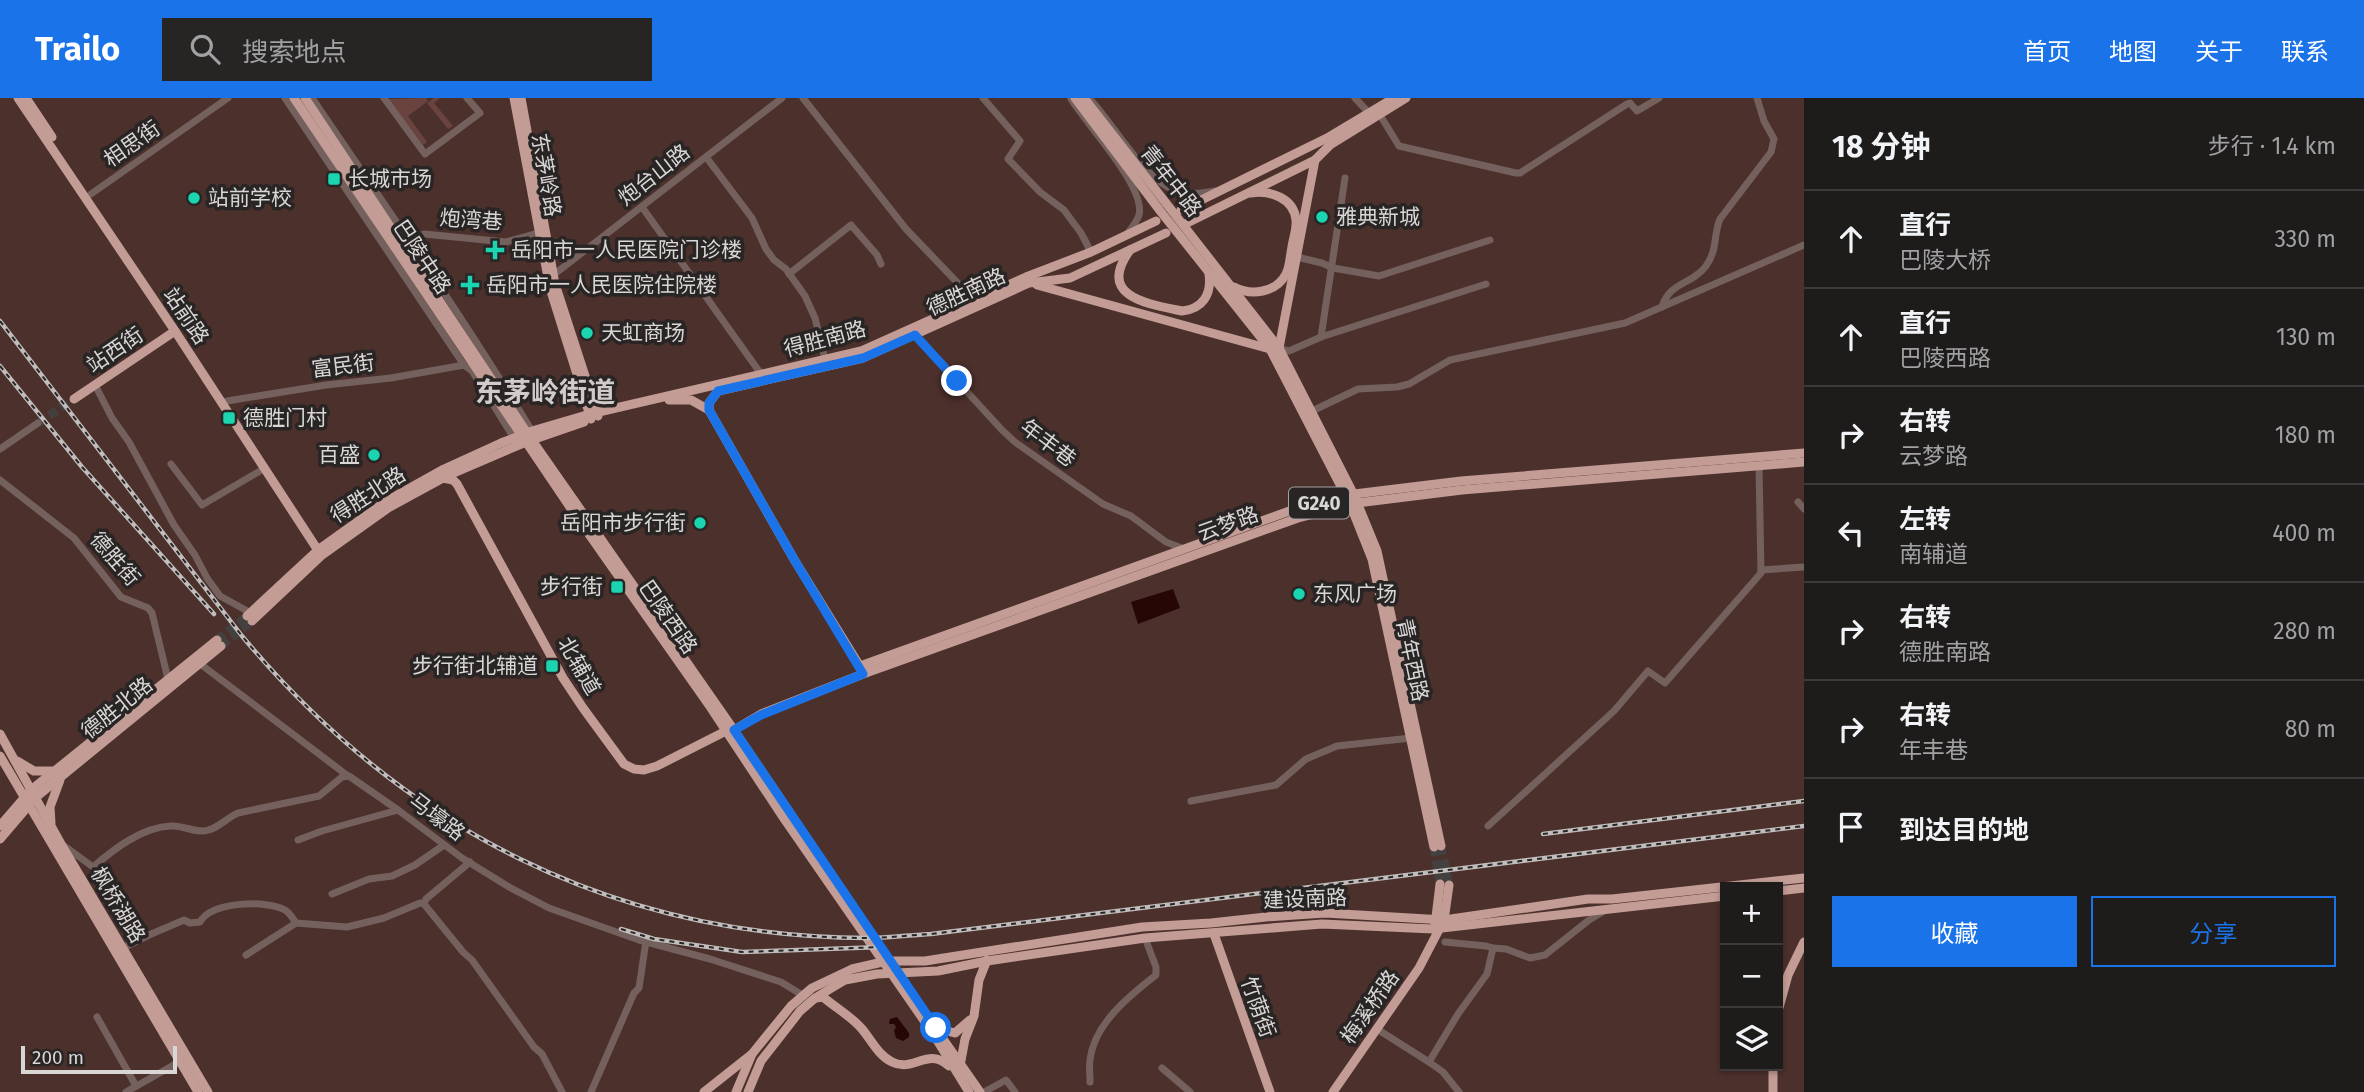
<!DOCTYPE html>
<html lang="zh">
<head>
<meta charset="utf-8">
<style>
  body { margin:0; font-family:"Fira Sans","Noto Sans SC",sans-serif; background:#262524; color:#f1f3f6 }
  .controls { position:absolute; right:21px; bottom:21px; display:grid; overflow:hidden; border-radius:0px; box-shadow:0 2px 5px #0004 }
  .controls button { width:63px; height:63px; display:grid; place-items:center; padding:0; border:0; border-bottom:2px solid #3c3a3a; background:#1e1c1b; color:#f1f3f6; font:35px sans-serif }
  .scale { position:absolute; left:21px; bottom:18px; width:156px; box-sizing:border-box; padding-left:7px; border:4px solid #d9d6d6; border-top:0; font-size:19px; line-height:24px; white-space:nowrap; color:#d9d6d6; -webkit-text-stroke:5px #282524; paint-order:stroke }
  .stop { position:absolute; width:21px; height:21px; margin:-16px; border:5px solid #1a73e8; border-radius:50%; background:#fff }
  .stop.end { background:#1a73e8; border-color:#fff; box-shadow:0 2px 7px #0008 }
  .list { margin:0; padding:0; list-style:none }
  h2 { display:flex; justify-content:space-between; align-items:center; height:91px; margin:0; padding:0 28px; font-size:30px }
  h2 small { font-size:23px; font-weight:400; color:#a1a1a3 }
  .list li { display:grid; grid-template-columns:46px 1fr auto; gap:21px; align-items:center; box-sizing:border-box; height:98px; padding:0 28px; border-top:2px solid #3c3a3a }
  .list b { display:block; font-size:26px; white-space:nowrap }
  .list p { margin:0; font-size:23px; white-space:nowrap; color:#a1a1a3 }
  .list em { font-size:23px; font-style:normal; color:#a1a1a3 }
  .actions { display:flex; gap:14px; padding:21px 28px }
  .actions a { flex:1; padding:16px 0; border:2px solid #1a73e8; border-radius:0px; text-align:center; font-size:24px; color:#1a73e8 }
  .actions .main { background:#1a73e8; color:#fff }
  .icon { flex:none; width:38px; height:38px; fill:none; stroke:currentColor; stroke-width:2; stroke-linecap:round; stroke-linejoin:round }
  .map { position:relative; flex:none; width:1804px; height:994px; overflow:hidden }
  header { display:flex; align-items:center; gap:42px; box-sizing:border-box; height:98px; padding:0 35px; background:#1a73e8; color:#fff }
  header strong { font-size:33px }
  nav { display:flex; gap:38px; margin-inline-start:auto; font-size:24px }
  .search { width:490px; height:63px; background:#262524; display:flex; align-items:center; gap:18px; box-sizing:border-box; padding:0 24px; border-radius:0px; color:#a1a1a3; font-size:26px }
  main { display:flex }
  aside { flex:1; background:#1e1c1b }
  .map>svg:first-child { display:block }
  .green { fill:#4c302c; fill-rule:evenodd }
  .forest { fill:#6a433e }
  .water { fill:#270705 }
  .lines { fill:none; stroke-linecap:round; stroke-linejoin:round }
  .major-tunnel { stroke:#43403f; stroke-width:9; stroke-dasharray:9 4.5; stroke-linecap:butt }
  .minor { stroke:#74615e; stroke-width:7 }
  .major { stroke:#c29c95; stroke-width:9 }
  .rail-casing { stroke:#c0bdbc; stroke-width:4.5 }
  .rail { stroke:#282524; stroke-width:2; stroke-dasharray:5; stroke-linecap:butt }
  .route { stroke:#1a73e8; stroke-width:9 }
  .poi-dot { fill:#1bd5b1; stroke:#282524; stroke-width:2.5 }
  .labels { text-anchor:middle; stroke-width:7; stroke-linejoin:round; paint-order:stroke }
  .shield { fill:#282524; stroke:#a4a1a1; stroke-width:2 }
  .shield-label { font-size:19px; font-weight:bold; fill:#d9d6d6 }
  .street-label { font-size:21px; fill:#d9d6d6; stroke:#282524 }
  .poi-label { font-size:21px; fill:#d9d6d6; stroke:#282524; text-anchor:start }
  .district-label { font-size:28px; font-weight:bold; fill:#d1cccb; stroke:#282524 }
</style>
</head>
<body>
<header>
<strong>Trailo</strong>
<div class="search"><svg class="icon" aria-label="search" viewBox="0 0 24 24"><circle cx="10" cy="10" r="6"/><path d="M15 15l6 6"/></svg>搜索地点</div>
<nav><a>首页</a><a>地图</a><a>关于</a><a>联系</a></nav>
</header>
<main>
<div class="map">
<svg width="1804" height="994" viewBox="0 0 1804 994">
  <rect width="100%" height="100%" fill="#282524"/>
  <path class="green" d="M0 0H1804V994H0ZM1725 789H1778V968H1725Z"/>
  <g class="forest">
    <path d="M426 0 428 3 408 18 427 44 423 47 388 1Z"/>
    <path d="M434 0H440L434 5 453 28 448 31 427 5Z"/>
  </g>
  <g class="water">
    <path d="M1173 491 1180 510 1138 526 1131 504Z"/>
    <path d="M897 919 909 935V939L903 943 896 940 894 933 896 929 894 926H889L890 921Z"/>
  </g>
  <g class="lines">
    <g class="major-tunnel">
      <path d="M38 325 74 301"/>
      <path d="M217 542 247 518"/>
      <path d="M221 548 252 523"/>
      <path d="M1441 748 1449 787"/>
      <path d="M1434 749 1440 786"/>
    </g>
    <g class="minor">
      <path d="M285 0 464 267 472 273 514 340 519 342"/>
      <path d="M312 0C387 110 463 219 532 333V338"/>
      <path d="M384 0 425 56 480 15 467 0"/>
      <path d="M803 0 906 131 974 202"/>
      <path d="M983 0 1020 43 1008 61 1040 94 1064 112 1081 135 1091 154"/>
      <path d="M1089 0C1113 25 1145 84 1177 93 1190 97 1202 95 1215 93"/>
      <path d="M1355 0 1369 15"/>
      <path d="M1071 1C1087 27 1146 89 1139 117 1137 123 1131 131 1127 136"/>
      <path d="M1380 17 1399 48 1516 75H1520L1627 6 1630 5 1637 13 1659 0"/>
      <path d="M706 59 752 120 766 151 774 162 786 171 805 198 815 220 825 261"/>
      <path d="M91 96 228 0"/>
      <path d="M642 109 761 276"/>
      <path d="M408 147 424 136 506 144 539 135"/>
      <path d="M1297 159 1322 165 1333 170 1379 178 1490 142"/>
      <path d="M789 176 851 127 877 157 881 166"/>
      <path d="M552 178 782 0"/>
      <path d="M1662 209C1670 183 1692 187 1706 168 1718 151 1713 138 1720 121L1771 54 1774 41 1764 23 1757 0"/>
      <path d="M915 237 1002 332 1015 344 1103 406 1131 418 1166 444 1184 451"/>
      <path d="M1321 239 1345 80"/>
      <path d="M1279 250 1289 253 1321 239 1486 186"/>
      <path d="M95 287 112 320 129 344 174 427 195 457 207 480 220 498 251 515"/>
      <path d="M227 303 326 287 391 280 464 267"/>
      <path d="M1310 314 1358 291 1397 289 1409 286 1450 262 1625 225 1804 147"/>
      <path d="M0 351 38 325"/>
      <path d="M171 366 202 407 265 370"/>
      <path d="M0 382 74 440 121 499 148 510 152 515 168 581"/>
      <path d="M1798 404 1804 411"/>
      <path d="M1761 472 1804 469"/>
      <path d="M199 565 348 678"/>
      <path d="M1191 703 1276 687 1306 661 1337 648 1411 640"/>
      <path d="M1488 728 1614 613 1648 573 1665 585 1761 475 1759 368"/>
      <path d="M298 742 322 733 398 712"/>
      <path d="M63 747 93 769C114 751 142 729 171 728 182 727 193 734 204 733 217 732 226 720 238 715L319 698 342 679 349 678 398 712 462 760 509 789 549 810 639 842 710 861 781 884 804 898"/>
      <path d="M470 764 426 801 424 806 463 854 472 862 534 949 542 956 562 994"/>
      <path d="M332 796 369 781 392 778 415 767 444 747"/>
      <path d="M123 850 149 837 184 822 190 825 200 824C211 803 267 802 285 812 290 815 293 821 296 825L347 829 384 820 420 805 424 806"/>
      <path d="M1493 850 1506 851 1530 860 1545 857 1589 822 1604 813"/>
      <path d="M246 857 296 825"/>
      <path d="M97 919 136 988"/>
      <path d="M1377 931 1429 964 1443 974 1459 994"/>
      <path d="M1429 964 1458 916 1487 876 1493 850 1486 848 1445 844"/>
      <path d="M1162 970 1190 994"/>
      <path d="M1090 984C1090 977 1089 969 1090 962 1094 926 1129 898 1156 877V869L1145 840"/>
      <path d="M126 994 179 964"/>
      <path d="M591 994 634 895 639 890 646 843"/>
      <path d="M984 994 1006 982 1015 994"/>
    </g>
    <g class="major">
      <path d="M18 0 175 233 321 457"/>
      <path d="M26 0 52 39"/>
      <path d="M294 0 572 412 711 610 785 722 932 934 969 994"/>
      <path d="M305 0 527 335 734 632 912 897"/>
      <path d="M514 0 550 190 591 321"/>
      <path d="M521 0 555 186 598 318"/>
      <path d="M1075 0 1161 114 1270 251 1350 406 1372 461 1434 749"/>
      <path d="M1084 0 1279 250 1354 397 1377 453 1441 748"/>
      <path d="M1181 112 1327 40 1394 0"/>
      <path d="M1187 125 1315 62 1330 47 1406 0"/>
      <path d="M1130 152C1096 199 1148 206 1182 213 1202 211 1212 197 1209 176"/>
      <path d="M1037 187 1270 251"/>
      <path d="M1234 189C1251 198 1276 195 1286 176 1290 169 1290 158 1292 149 1293 141 1297 131 1296 122 1294 100 1270 92 1251 95"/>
      <path d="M1279 250 1315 62"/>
      <path d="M74 301 175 233"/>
      <path d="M669 302H691L709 312"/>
      <path d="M709 312V305L718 293 863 260 1029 185 1070 180 1166 135"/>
      <path d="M709 312 795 463 861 570"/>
      <path d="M444 379 526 344 584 324"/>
      <path d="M247 518 318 452 385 404 444 371 501 345 532 333 590 316 861 253 1026 179 1091 154 1156 123"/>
      <path d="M252 523 322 457 388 410 443 380 453 382 457 386 563 580 583 610 624 666 634 671 644 672 657 668 726 633 734 632 761 616 863 576 1298 420 1357 405 1462 392 1804 364"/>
      <path d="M860 568 1295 411 1346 397 1461 383 1804 355"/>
      <path d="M0 636 61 746 208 994"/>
      <path d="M0 658 198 994"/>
      <path d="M17 663 34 673H53"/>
      <path d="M51 725 50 709 60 682"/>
      <path d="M0 728 31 692 217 542"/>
      <path d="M0 741 35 700 221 548"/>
      <path d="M1778 793 1804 790"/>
      <path d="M1435 827 1440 786"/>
      <path d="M1214 836 1270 994"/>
      <path d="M816 900 823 899C836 910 852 919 862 931 872 943 878 957 892 964 914 975 928 948 949 968"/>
      <path d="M1778 913 1788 877 1804 844"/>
      <path d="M934 928 980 994"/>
      <path d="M936 930 955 935 970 922"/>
      <path d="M960 968 965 941 974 918 979 882 987 862"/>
      <path d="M704 994 752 956"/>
      <path d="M736 994 752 956 791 908 812 890 852 871 887 863H925L1142 829 1211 825 1266 819 1325 815 1444 822 1588 801H1612L1804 780"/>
      <path d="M748 994 761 963 800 913 815 900 845 882 877 876 938 873 987 863 1145 840 1322 826 1433 831 1725 798"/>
      <path d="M1333 994 1419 870 1444 822 1449 787"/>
      <path d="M1773 994V968"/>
    </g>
    <g class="rail-casing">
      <g id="rail">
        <path d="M0 223 242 538C403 731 614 839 867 840 888 840 910 837 931 836L1804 728"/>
        <path d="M0 268 82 369 214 516"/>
        <path d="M1543 736 1804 703"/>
        <path d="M621 831 654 841 742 854 882 849"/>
      </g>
    </g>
    <use href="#rail" class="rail"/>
  </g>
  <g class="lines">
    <path class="route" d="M936 930 734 632 761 617 863 576 795 463 709 312V305L718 293 863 260 915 237 957 283"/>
  </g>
  <g class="poi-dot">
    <rect x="327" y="74" width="14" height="14" rx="3.5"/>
    <circle cx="194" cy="100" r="7"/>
    <circle cx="1322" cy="119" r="7"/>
    <path d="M491.5 141.5h7v7h7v7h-7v7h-7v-7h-7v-7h7z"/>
    <path d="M466.5 176.5h7v7h7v7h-7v7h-7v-7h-7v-7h7z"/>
    <circle cx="587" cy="235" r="7"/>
    <rect x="222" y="313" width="14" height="14" rx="3.5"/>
    <circle cx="374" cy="357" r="7"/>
    <circle cx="700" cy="425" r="7"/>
    <rect x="610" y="482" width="14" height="14" rx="3.5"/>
    <circle cx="1299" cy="496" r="7"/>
    <rect x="545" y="561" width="14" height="14" rx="3.5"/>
  </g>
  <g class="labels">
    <rect class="shield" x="1289" y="389.5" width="60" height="31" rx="5"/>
    <g class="shield-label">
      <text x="1319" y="412">G240</text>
    </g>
    <g class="street-label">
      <text transform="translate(132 46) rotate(-35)" y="7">相思街</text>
      <text transform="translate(546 77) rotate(80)" y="7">东茅岭路</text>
      <text transform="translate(654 77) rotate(-38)" y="7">炮台山路</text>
      <text transform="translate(1171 83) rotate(52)" y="7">青年中路</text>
      <text transform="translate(471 122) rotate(4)" y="7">炮湾巷</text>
      <text transform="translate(422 159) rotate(56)" y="7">巴陵中路</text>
      <text transform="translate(966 194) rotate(-25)" y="7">德胜南路</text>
      <text transform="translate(186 218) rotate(56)" y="7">站前路</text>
      <text transform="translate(825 241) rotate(-15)" y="7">得胜南路</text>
      <text transform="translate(115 252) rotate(-34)" y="7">站西街</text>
      <text transform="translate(343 268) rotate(-7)" y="7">富民街</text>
      <text transform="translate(1048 345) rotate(37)" y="7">年丰巷</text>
      <text transform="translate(368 397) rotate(-33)" y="7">得胜北路</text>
      <text transform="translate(1228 426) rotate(-20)" y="7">云梦路</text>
      <text transform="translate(115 461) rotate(49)" y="7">德胜街</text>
      <text transform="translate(668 519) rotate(55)" y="7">巴陵西路</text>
      <text transform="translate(1412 562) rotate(78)" y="7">青年西路</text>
      <text transform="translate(579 568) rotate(60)" y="7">北辅道</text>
      <text transform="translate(117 610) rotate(-39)" y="7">德胜北路</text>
      <text transform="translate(437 719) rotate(37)" y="7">马壕路</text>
      <text transform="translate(1305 801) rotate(-2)" y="7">建设南路</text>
      <text transform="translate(118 807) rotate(59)" y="7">枫桥湖路</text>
      <text transform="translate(1258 909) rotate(70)" y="7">竹荫街</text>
      <text transform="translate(1370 909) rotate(-55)" y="7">梅溪桥路</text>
    </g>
    <g class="poi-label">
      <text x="348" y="88">长城市场</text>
      <text x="208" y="107">站前学校</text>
      <text x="1336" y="126">雅典新城</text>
      <text x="511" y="159">岳阳市一人民医院门诊楼</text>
      <text x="486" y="194">岳阳市一人民医院住院楼</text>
      <text x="601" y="242">天虹商场</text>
      <text x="243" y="327">德胜门村</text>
      <text x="360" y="364" text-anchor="end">百盛</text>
      <text x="686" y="432" text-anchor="end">岳阳市步行街</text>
      <text x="603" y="496" text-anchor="end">步行街</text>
      <text x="1313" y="503">东风广场</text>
      <text x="538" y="575" text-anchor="end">步行街北辅道</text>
    </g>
    <g class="district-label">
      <text x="545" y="304">东茅岭街道</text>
    </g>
  </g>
</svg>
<div class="controls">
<button>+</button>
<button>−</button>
<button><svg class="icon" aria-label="layers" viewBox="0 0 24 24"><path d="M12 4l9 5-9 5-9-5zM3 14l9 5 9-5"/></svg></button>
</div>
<div class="scale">200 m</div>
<div class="stop" style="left:936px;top:930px"></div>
<div class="stop end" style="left:957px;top:283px"></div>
</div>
<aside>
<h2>18 分钟<small>步行 · 1.4 km</small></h2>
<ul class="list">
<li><svg class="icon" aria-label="ahead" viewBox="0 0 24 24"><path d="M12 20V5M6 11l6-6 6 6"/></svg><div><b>直行</b><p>巴陵大桥</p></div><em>330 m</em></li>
<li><svg class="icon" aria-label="ahead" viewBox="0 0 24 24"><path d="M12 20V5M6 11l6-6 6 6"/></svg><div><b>直行</b><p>巴陵西路</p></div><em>130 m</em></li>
<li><svg class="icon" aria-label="right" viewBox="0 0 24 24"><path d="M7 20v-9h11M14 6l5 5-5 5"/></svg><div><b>右转</b><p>云梦路</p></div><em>180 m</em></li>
<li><svg class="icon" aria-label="left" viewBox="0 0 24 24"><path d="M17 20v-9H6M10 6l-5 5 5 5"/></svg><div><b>左转</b><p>南辅道</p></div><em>400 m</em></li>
<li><svg class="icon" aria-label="right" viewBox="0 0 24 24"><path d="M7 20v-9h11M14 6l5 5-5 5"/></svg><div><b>右转</b><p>德胜南路</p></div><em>280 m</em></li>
<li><svg class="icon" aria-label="right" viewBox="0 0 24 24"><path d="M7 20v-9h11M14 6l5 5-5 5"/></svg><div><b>右转</b><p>年丰巷</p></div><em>80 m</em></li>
<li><svg class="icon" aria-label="arrive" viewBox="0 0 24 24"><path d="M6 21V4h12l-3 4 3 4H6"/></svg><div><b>到达目的地</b></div></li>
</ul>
<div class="actions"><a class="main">收藏</a><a>分享</a></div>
</aside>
</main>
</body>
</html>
